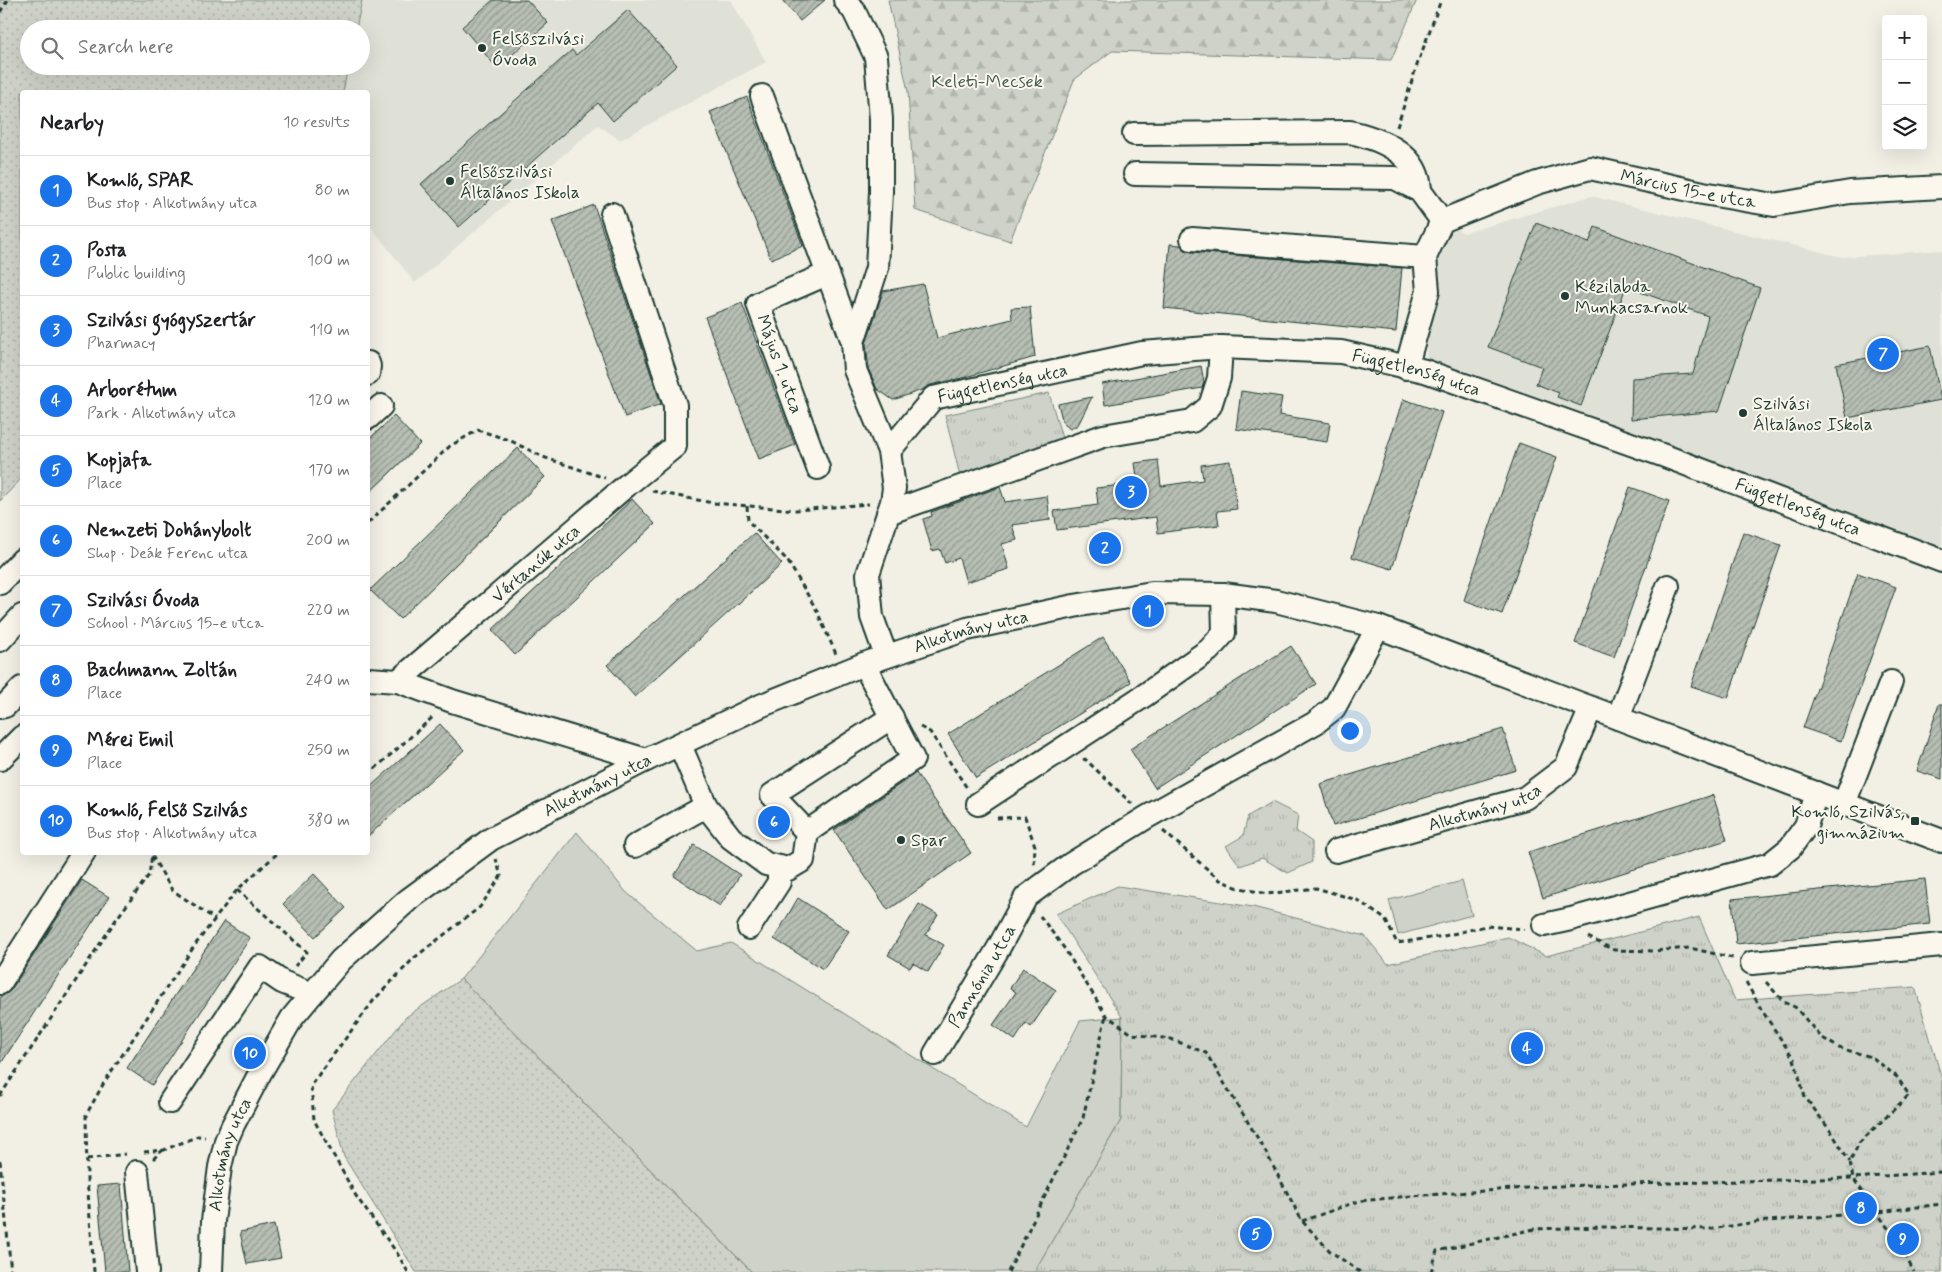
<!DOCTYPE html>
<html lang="en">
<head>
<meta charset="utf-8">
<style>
  body { margin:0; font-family:Mynerve,sans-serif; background:#f6f6f6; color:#202124 }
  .controls { position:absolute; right:15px; top:15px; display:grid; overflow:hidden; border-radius:5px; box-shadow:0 5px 20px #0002 }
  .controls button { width:45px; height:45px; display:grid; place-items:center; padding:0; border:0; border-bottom:1px solid #e0e0e0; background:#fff; color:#202124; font:25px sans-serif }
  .you { position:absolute; left:1349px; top:730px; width:18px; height:18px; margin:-12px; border:4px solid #fff; border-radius:50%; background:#1a73e8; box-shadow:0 0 0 8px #1a73e833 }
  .badge { display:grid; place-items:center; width:32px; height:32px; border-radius:50%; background:#1a73e8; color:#fff; font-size:16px; font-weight:700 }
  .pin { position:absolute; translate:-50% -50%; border:2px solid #fff; box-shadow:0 1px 5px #0006 }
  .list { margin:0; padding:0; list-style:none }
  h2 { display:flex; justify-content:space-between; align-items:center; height:65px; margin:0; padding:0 20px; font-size:21px }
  h2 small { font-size:16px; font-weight:400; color:#757577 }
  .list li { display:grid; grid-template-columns:32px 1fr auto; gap:15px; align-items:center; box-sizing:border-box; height:70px; padding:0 20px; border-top:1px solid #e0e0e0 }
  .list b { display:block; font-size:19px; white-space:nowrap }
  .list p { margin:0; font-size:16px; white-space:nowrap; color:#757577 }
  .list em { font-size:16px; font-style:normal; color:#757577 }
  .icon { flex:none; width:28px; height:28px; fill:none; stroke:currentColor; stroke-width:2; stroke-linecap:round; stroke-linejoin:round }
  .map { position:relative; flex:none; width:1942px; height:1272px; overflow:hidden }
  .search { position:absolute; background:#fff; box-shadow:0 5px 20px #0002; left:20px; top:20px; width:350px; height:55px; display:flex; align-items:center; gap:12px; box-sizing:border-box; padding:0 18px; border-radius:28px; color:#757577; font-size:19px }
  .panel { position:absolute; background:#fff; box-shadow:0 5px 20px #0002; left:20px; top:90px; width:350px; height:765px; border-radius:5px }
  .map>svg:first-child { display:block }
  .built { fill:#e0e1d6 }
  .grass { fill:#cfd2c8; stroke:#77887e }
  .forest { fill:url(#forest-firs); stroke:#77887e }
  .park { fill:url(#park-tufts); stroke:#77887e }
  .garden { fill:url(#garden-dots); stroke:#77887e }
  .building { fill:url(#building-hatch); stroke:#1f3d34 }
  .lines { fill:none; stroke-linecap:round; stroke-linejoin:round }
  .minor-casing { stroke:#1f3d34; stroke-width:26 }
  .path { stroke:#1f3d34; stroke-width:3; stroke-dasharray:5 4; stroke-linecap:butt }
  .minor { stroke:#fbf7ec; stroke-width:22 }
  .poi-dot { fill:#1f3d34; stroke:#fbf7ec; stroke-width:2 }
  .labels { text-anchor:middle; stroke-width:4; stroke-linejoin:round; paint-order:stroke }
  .poi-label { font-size:18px; fill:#1f3d34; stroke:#fbf7ec; text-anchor:start }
  .park-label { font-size:18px; fill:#425b52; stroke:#fbf7ec }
  .street-label { font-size:18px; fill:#1f3d34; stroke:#fbf7ec }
</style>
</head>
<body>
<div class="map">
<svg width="1942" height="1272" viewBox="0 0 1942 1272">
  <defs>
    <pattern id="forest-firs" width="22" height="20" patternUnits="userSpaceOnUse" patternTransform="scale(1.25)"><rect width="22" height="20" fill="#cfd2c8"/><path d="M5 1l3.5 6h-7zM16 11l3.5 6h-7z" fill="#b1b5ac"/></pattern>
    <pattern id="park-tufts" width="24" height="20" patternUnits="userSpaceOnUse" patternTransform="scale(1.25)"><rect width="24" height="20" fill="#cfd2c8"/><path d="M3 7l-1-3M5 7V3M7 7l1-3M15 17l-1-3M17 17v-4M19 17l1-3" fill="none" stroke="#b1b5ac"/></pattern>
    <pattern id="garden-dots" width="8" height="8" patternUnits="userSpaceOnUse" patternTransform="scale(1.25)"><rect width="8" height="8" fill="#cfd2c8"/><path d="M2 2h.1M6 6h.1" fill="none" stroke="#b1b5ac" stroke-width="1.8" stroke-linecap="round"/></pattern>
    <pattern id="building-hatch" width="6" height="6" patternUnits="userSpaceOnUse" patternTransform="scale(1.25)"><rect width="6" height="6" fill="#b7beb3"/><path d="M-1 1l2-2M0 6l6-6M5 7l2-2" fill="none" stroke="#949c92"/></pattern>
  </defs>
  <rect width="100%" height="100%" fill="#f2f0e5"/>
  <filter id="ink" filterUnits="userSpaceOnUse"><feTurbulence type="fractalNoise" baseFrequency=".02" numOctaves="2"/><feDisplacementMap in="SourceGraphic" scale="10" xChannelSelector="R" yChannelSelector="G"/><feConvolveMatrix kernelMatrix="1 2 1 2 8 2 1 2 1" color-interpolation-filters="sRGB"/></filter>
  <g filter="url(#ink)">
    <g class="built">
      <path d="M362 0H731L766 62 620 140 598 125 415 283 368 223V92H343L348 66H361V29H356Z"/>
      <path d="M1591 196 1842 257 1942 250V561L1425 371 1431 294 1442 221 1464 233Z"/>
    </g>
    <g class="grass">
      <path d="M577 832 626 892 697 951 731 943 1026 1127 1080 1021 1122 1017 1121 1120 1036 1269V1272H752L461 979Z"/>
      <path d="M1462 881 1472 915 1398 935 1389 900Z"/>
    </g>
    <path class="forest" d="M888 0H1417L1391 60 1112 51 1074 80 1010 241 915 210 908 91Z"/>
    <g class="park">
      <path d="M1049 393 1064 445 960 476 945 415Z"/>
      <path d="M1272 802 1298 815 1296 831 1312 842V862L1288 873 1262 858 1240 866 1226 846 1243 836 1248 816Z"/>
      <path d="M1118 886 1253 907 1365 936 1388 964 1508 937 1546 956 1699 917 1735 1000 1915 987 1942 1079V1272H1036V1269L1121 1120 1122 1017 1056 914Z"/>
    </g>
    <g class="garden">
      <path d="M0 0H362L356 29H29V66H348L343 92H22V478L0 501Z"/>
      <path d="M461 979 752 1272H416L344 1157 332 1110 406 1017Z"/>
    </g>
    <g class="building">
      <path d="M493 0H527L548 23 497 68 462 27Z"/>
      <path d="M782 0H825L800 21Z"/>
      <path d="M628 10 677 65 613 121 598 103 459 227 421 184 572 50 576 55Z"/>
      <path d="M747 97 803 246 771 259 710 112Z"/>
      <path d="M594 205 661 404 625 417 552 221Z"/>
      <path d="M1536 223 1589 243 1595 227 1760 288 1719 411 1631 419 1632 378 1693 374 1708 316 1626 287 1581 406 1557 397 1559 393 1536 384 1542 367 1488 347Z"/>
      <path d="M1170 244 1180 245 1185 250 1191 252 1402 268 1396 332 1164 308Z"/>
      <path d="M923 284 937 338 1012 319 1011 308 1030 307 1035 357 962 378 930 385 922 390 893 400 877 389 869 370 866 344 883 291Z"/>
      <path d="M742 303 795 445 759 459 705 317Z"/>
      <path d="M1930 346 1941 400 1847 418 1836 364Z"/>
      <path d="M1201 366 1204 382 1202 388 1105 405 1102 384Z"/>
      <path d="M1241 391 1282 397 1279 415 1330 423 1327 442 1236 429Z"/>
      <path d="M1092 397 1078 425 1070 429 1063 423 1058 404Z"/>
      <path d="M1403 399 1442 412 1392 569 1352 557Z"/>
      <path d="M394 416 420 444 368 494V440Z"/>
      <path d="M1519 443 1557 457 1502 614 1464 600Z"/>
      <path d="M518 448 545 477 400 619 370 590Z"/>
      <path d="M1158 460 1161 486 1203 480 1201 465 1230 461 1237 509 1217 511 1219 525 1158 533 1156 517 1057 530 1054 511 1098 505 1096 488 1138 483 1135 463Z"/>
      <path d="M1000 487 1005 502 1047 496 1050 520 1012 525 1017 540 1002 544 1009 569 966 582 959 558 945 563 940 549 932 551 923 519 932 516 931 512Z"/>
      <path d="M1630 487 1669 501 1614 657 1575 643Z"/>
      <path d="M632 499 655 524 515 655 492 630Z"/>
      <path d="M1743 532 1781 545 1728 698 1691 686Z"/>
      <path d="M754 533 782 564 635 697 607 665Z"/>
      <path d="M1858 573 1896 587 1841 741 1803 728Z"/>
      <path d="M1103 637 1131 682 976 778 948 734Z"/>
      <path d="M1291 646 1316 684 1155 788 1130 749Z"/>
      <path d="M1939 704H1942V779L1917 771Z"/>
      <path d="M440 724 464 750 368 836V789Z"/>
      <path d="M1503 729 1516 770 1333 826 1320 784Z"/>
      <path d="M916 773 971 853 888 910 834 830Z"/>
      <path d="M1713 795 1727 840 1543 898 1528 852Z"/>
      <path d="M694 845 740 875 720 906 674 876Z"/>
      <path d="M314 874 346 908 315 937 283 904Z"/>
      <path d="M1925 879 1930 924 1736 944 1732 899Z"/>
      <path d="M82 880 109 897 0 1065V998L11 990Z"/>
      <path d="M798 898 849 931 823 969 774 939Z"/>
      <path d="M919 904 938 915 926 935 944 945 928 972 913 963 910 968 888 955Z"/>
      <path d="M224 921 250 938 152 1085 127 1068Z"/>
      <path d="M1023 968 1056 990 1031 1027 1026 1023 1015 1040 993 1025 1016 992 1010 988Z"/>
      <path d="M121 1184 128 1272H105L97 1186Z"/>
      <path d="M274 1225 281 1258 247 1264 240 1232Z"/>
    </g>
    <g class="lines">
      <g class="minor-casing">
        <g id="minor">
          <path d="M845 0 854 11 876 57 881 119V192L877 268 853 342 855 370 889 451 894 488 892 502 868 574 872 617 886 656"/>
          <path d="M762 96 853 342"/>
          <path d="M1134 134 1350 132C1381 139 1419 154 1420 191"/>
          <path d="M1135 174 1395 178 1420 191 1442 221"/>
          <path id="s1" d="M1442 221 1537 183 1590 168 1703 193 1774 205 1850 192 1942 187"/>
          <path d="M1192 239 1425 257 1442 221"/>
          <path d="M368 363 369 366 368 374"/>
          <path d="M1406 368 1428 291 1425 257"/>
          <path d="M368 418 381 406"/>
          <path id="s2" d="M889 451 933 398 1142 353 1221 347 1341 352 1425 371 1662 455 1942 561"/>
          <path d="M818 468 758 304 827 274"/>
          <path d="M888 513 1103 436 1192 421 1210 406 1219 378 1221 347"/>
          <path d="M0 583 22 560"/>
          <path d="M0 640 22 616"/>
          <path d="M368 679 398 681 452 701 646 760"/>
          <path id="s3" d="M398 681 627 485 675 446V405L612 214"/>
          <path d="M0 707 5 706 22 688"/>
          <path d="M1618 718 1668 586"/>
          <path d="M680 745 706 806 731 838 766 864 788 869 803 860 807 832 913 759 864 664"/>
          <path d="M0 759 22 737"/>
          <path d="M978 804 1145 695 1209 650 1224 633 1223 594"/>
          <path d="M1844 804 1891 682"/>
          <path d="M807 832 772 795 892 717"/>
          <path d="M635 846 706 806"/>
          <path id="s4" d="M1336 851 1525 798 1566 767 1591 708"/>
          <path d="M1544 925 1571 919 1770 864 1790 848 1806 826 1816 793"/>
          <path d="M749 928 779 882V867"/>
          <path d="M1752 963 1942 945"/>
          <path d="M0 983 84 852"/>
          <path id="s5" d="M935 1054 998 949 1026 897 1071 864 1147 817 1315 723 1334 708 1378 627"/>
          <path d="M170 1102 260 967 282 982 312 994"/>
          <path d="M137 1172 147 1272"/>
          <path id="s6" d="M211 1272 213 1221 220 1167 226 1141 233 1125 260 1073 292 1018 312 994 341 960 408 900 491 839 646 760 760 706 864 664 967 629 1074 606 1152 593 1223 594 1276 601 1378 627 1942 841"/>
        </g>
      </g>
      <g class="path">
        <path d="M0 12 8 0"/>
        <path d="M1397 127 1416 68 1441 0"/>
        <path d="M652 491 713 503 796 510 869 504"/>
        <path d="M747 506 748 521 787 560 816 609 836 654"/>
        <path d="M368 523 450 446 478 430 509 440 543 457 605 478"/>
        <path d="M920 727 930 732 967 788"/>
        <path d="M1083 760 1085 759 1132 804"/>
        <path d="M368 775 434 716"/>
        <path d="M997 818 1025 817 1035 846 1034 866"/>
        <path d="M1163 831 1220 880 1236 887 1267 894 1316 888 1357 900 1385 919 1397 943 1444 936 1486 926 1524 929"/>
        <path d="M152 856 172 890 215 919"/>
        <path d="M237 890 307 952 295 966"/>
        <path d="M1040 916 1064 948 1106 1015 1132 1034 1171 1039 1206 1053 1263 1147 1302 1221 1330 1251 1360 1272"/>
        <path d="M1588 937 1614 950 1654 951 1690 948 1733 958"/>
        <path d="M1746 982 1761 1009 1794 1059 1805 1097 1832 1133 1850 1162"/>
        <path d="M1766 982 1784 1002 1795 1007 1821 1037 1839 1048 1872 1057 1897 1077 1909 1095 1859 1143 1850 1162 1853 1178 1897 1241 1914 1272"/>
        <path d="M0 1096 115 921 149 875 152 855 155 852"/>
        <path d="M144 1152 164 1150 198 1136 205 1137"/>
        <path d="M87 1159 126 1154"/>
        <path d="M153 1159 163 1150"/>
        <path d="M0 1161 11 1272"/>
        <path d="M1302 1221 1359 1201 1411 1196 1557 1186 1853 1178 1942 1172"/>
        <path d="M94 1272 87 1179 86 1115 105 1081 195 945 237 890 279 852"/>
        <path d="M408 1272 397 1253 356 1196 314 1120 311 1085 374 1000 414 958 480 907 501 876 496 859"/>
        <path d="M1008 1272 1083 1118 1106 1015"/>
        <path d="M1431 1272 1437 1251 1534 1229 1603 1227 1711 1229 1757 1222 1878 1212 1942 1204"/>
      </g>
      <use href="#minor" class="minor"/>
    </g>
  </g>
  <g class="poi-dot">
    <circle cx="482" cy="48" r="5"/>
    <circle cx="450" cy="181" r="5"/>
    <circle cx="1565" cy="296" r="5"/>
    <circle cx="1743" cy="413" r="5"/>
    <rect x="1910" y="816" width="10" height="10" rx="2.5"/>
    <circle cx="901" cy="840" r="5"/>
  </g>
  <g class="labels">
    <g class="poi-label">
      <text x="492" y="44">Felsőszilvási<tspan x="492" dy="21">Óvoda</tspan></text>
      <text x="460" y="177">Felsőszilvási<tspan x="460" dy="21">Általános Iskola</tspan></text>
      <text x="1575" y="292">Kézilabda<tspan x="1575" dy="21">Munkacsarnok</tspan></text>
      <text x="1753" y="409">Szilvási<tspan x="1753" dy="21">Általános Iskola</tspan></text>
      <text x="1905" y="817" text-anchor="end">Komló, Szilvás,<tspan x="1905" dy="21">gimnázium</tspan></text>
      <text x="911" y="846">Spar</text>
    </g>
    <g class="park-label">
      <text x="987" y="87">Keleti-Mecsek</text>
    </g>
    <g class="street-label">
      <text dy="6" stroke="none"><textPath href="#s1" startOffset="258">Március 15-e utca</textPath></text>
      <text transform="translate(780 364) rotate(70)" y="6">Május 1. utca</text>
      <text dy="6" stroke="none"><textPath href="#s2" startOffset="560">Függetlenség utca</textPath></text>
      <text dy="6" stroke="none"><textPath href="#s2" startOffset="140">Függetlenség utca</textPath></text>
      <text dy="6" stroke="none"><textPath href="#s2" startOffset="965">Függetlenség utca</textPath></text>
      <text dy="6" stroke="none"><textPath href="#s3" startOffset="181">Vértanúk utca</textPath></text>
      <text dy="6" stroke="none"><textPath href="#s6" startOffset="1065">Alkotmány utca</textPath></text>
      <text dy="6" stroke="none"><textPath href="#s6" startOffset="660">Alkotmány utca</textPath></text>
      <text dy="6" stroke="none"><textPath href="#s4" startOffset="155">Alkotmány utca</textPath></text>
      <text dy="6" stroke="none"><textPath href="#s5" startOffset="91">Pannónia utca</textPath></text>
      <text dy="6" stroke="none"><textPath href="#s6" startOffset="120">Alkotmány utca</textPath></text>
    </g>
  </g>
</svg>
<div class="controls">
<button>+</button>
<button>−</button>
<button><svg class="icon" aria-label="layers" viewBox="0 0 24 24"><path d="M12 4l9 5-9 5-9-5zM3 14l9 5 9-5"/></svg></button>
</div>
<div class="you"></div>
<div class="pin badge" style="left:1148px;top:611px">1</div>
<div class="pin badge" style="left:1105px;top:548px">2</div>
<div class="pin badge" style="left:1131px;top:492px">3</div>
<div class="pin badge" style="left:1527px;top:1048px">4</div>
<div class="pin badge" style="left:1256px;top:1234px">5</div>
<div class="pin badge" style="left:774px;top:822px">6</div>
<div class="pin badge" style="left:1883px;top:354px">7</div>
<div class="pin badge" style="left:1861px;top:1208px">8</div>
<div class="pin badge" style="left:1903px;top:1239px">9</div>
<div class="pin badge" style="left:250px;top:1053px">10</div>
<div class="search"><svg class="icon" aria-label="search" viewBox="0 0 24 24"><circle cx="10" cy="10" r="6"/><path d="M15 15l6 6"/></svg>Search here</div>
<section class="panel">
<h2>Nearby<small>10 results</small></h2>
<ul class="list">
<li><span class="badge">1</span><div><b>Komló, SPAR</b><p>Bus stop · Alkotmány utca</p></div><em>80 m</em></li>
<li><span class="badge">2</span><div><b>Posta</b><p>Public building</p></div><em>100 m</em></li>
<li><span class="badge">3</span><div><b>Szilvási gyógyszertár</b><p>Pharmacy</p></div><em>110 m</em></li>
<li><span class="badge">4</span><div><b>Arborétum</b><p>Park · Alkotmány utca</p></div><em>120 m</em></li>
<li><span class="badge">5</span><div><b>Kopjafa</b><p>Place</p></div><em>170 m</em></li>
<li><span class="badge">6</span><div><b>Nemzeti Dohánybolt</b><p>Shop · Deák Ferenc utca</p></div><em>200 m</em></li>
<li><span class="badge">7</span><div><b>Szilvási Óvoda</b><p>School · Március 15-e utca</p></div><em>220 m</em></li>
<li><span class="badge">8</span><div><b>Bachmann Zoltán</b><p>Place</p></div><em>240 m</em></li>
<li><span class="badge">9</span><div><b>Mérei Emil</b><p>Place</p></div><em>250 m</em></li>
<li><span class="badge">10</span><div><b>Komló, Felső Szilvás</b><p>Bus stop · Alkotmány utca</p></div><em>380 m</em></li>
</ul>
</section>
</div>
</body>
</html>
